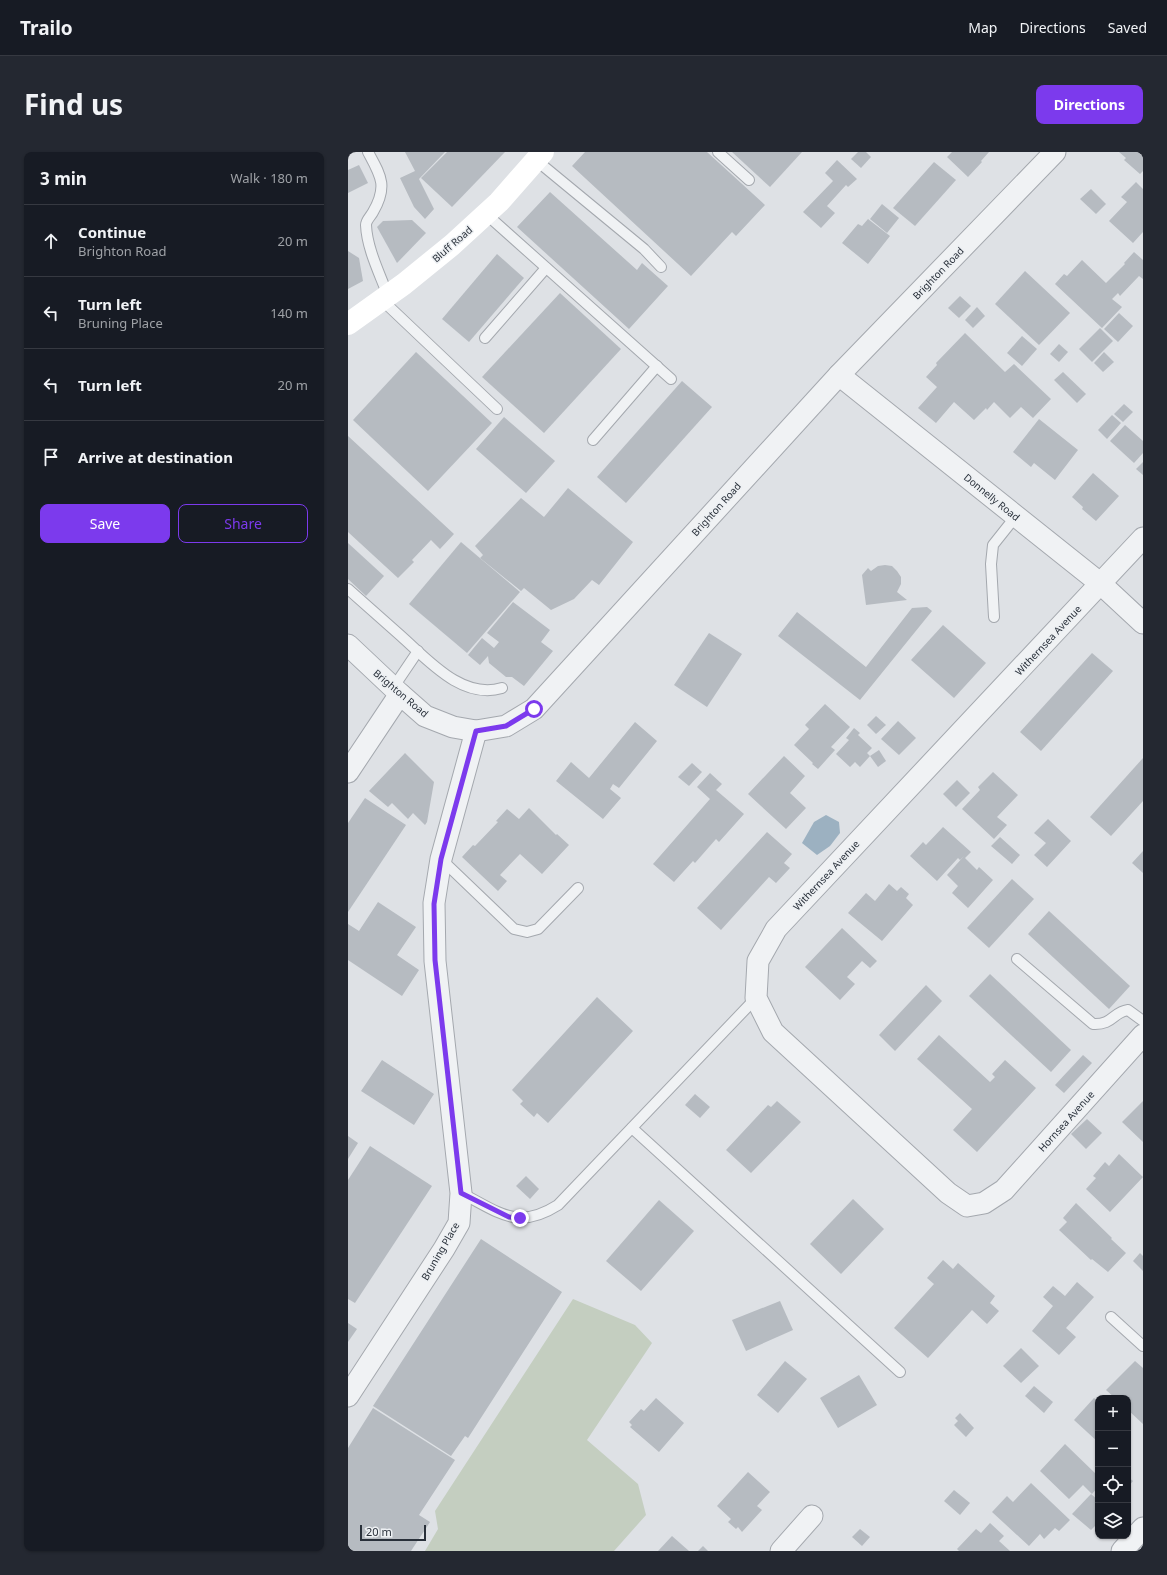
<!DOCTYPE html>
<html lang="en">
<head>
<meta charset="utf-8">
<style>
  body { margin:0; font-family:"Noto Sans",sans-serif; background:#242831; color:#f1f3f6 }
  .controls { position:absolute; right:12px; bottom:12px; display:grid; overflow:hidden; border-radius:8px; box-shadow:0 1px 3px #0004 }
  .controls button { width:36px; height:36px; display:grid; place-items:center; padding:0; border:0; border-bottom:1px solid #363941; background:#171b24; color:#f1f3f6; font:20px sans-serif }
  .scale { position:absolute; left:12px; bottom:10px; width:66px; box-sizing:border-box; padding-left:4px; border:2px solid #29303a; border-top:0; font-size:11px; line-height:14px; white-space:nowrap; color:#29303a; -webkit-text-stroke:3px #edf0f3; paint-order:stroke }
  .stop { position:absolute; width:12px; height:12px; margin:-9px; border:3px solid #7c3aed; border-radius:50%; background:#fff }
  .stop.end { background:#7c3aed; border-color:#fff; box-shadow:0 1px 4px #0008 }
  .list { margin:0; padding:0; list-style:none }
  h2 { display:flex; justify-content:space-between; align-items:center; height:52px; margin:0; padding:0 16px; font-size:17px }
  h2 small { font-size:13px; font-weight:400; color:#9ea1a6 }
  .list li { display:grid; grid-template-columns:26px 1fr auto; gap:12px; align-items:center; box-sizing:border-box; height:72px; padding:0 16px; border-top:1px solid #363941 }
  .list b { display:block; font-size:15px; white-space:nowrap }
  .list p { margin:0; font-size:13px; white-space:nowrap; color:#9ea1a6 }
  .list em { font-size:13px; font-style:normal; color:#9ea1a6 }
  .actions { display:flex; gap:8px; padding:12px 16px }
  .actions a { flex:1; padding:9px 0; border:1px solid #7c3aed; border-radius:8px; text-align:center; font-size:14px; color:#7c3aed }
  .actions .main { background:#7c3aed; color:#fff }
  .icon { flex:none; width:22px; height:22px; fill:none; stroke:currentColor; stroke-width:2; stroke-linecap:round; stroke-linejoin:round }
  .map { position:relative; flex:none; width:795px; height:1399px; overflow:hidden; border-radius:8px }
  header { display:flex; align-items:center; gap:24px; box-sizing:border-box; height:56px; padding:0 20px; background:#171b24; border-bottom:1px solid #363941 }
  header strong { font-size:19px }
  nav { display:flex; gap:22px; margin-inline-start:auto; font-size:14px }
  .intro { display:flex; align-items:center; justify-content:space-between; box-sizing:border-box; height:96px; padding:0 24px }
  h1 { margin:0; font-size:28px }
  .button { padding:10px 18px; border-radius:8px; background:#7c3aed; color:#fff; font-size:14px; font-weight:700 }
  main { display:flex; gap:24px; padding:0 24px }
  aside { flex:1; background:#171b24; border-radius:8px; box-shadow:0 1px 3px #0004 }
  .map>svg:first-child { display:block }
  .green { fill:#c4cec0 }
  .water { fill:#9cb1c1 }
  .building { fill:#b6bbc1 }
  .lines { fill:none; stroke-linecap:round; stroke-linejoin:round }
  .service-casing { stroke:#a4a8ae; stroke-width:12 }
  .minor-casing { stroke:#a4a8ae; stroke-width:23 }
  .service { stroke:#f0f2f4; stroke-width:10 }
  .minor { stroke:#f0f2f4; stroke-width:21 }
  .secondary { stroke:#fff; stroke-width:22 }
  .route { stroke:#7c3aed; stroke-width:5 }
  .labels { text-anchor:middle; stroke-width:3; stroke-linejoin:round; paint-order:stroke }
  .street-label { font-size:10px; fill:#29303a; stroke:#edf0f3 }
</style>
</head>
<body>
<header>
<strong>Trailo</strong>
<nav><a>Map</a><a>Directions</a><a>Saved</a></nav>
</header>
<div class="intro"><h1>Find us</h1><a class="button">Directions</a></div>
<main>
<aside>
<h2>3 min<small>Walk · 180 m</small></h2>
<ul class="list">
<li><svg class="icon" aria-label="ahead" viewBox="0 0 24 24"><path d="M12 20V5M6 11l6-6 6 6"/></svg><div><b>Continue</b><p>Brighton Road</p></div><em>20 m</em></li>
<li><svg class="icon" aria-label="left" viewBox="0 0 24 24"><path d="M17 20v-9H6M10 6l-5 5 5 5"/></svg><div><b>Turn left</b><p>Bruning Place</p></div><em>140 m</em></li>
<li><svg class="icon" aria-label="left" viewBox="0 0 24 24"><path d="M17 20v-9H6M10 6l-5 5 5 5"/></svg><div><b>Turn left</b></div><em>20 m</em></li>
<li><svg class="icon" aria-label="arrive" viewBox="0 0 24 24"><path d="M6 21V4h12l-3 4 3 4H6"/></svg><div><b>Arrive at destination</b></div></li>
</ul>
<div class="actions"><a class="main">Save</a><a>Share</a></div>
</aside>
<div class="map">
<svg width="795" height="1399" viewBox="0 0 795 1399">
  <rect width="100%" height="100%" fill="#dee1e5"/>
  <path class="green" d="M225 1147 287 1173 304 1191 239 1288 290 1332 298 1363 266 1399H77L90 1377 87 1359Z"/>
  <path class="water" d="M478 663 491 670 492 681 482 694 469 703 454 691 466 670Z"/>
  <g class="building">
    <path d="M57 0H97L71 27 86 57 77 67 66 55 52 26 67 19Z"/>
    <path d="M99 0H157L104 55 73 26Z"/>
    <path d="M237 0H359L417 53 388 84 384 80 343 124 224 14Z"/>
    <path d="M384 0H454L422 35Z"/>
    <path d="M510 0H518L523 5 513 16 503 7Z"/>
    <path d="M604 0H641L633 9 634 10 620 25 599 5Z"/>
    <path d="M771 0H795V19L792 22 776 8 778 6Z"/>
    <path d="M489 8 509 27 500 35 498 33 479 54 487 61 473 76 455 60 485 29 477 21Z"/>
    <path d="M586 10 608 28 567 74 545 56Z"/>
    <path d="M11 13 20 31 0 41V18Z"/>
    <path d="M788 30 795 37V80L785 91 761 69 779 50 773 45Z"/>
    <path d="M743 37 758 52 748 62 732 47Z"/>
    <path d="M202 40 289 118 294 111 320 134 281 177 169 75Z"/>
    <path d="M534 52 551 66 539 81 522 67Z"/>
    <path d="M520 67 542 84 520 112 494 91 510 72 514 74Z"/>
    <path d="M64 68 78 81 49 111 29 75 35 69Z"/>
    <path d="M0 99 11 106 15 129 0 137Z"/>
    <path d="M786 100 795 108V127L791 124 772 144 770 141 764 147 774 155 754 176 707 132 716 122 719 124 734 108 758 131 777 112 776 111Z"/>
    <path d="M149 102 176 126 121 190 94 167Z"/>
    <path d="M677 119 722 161 691 193 647 152Z"/>
    <path d="M212 141 273 197 196 281 134 225Z"/>
    <path d="M612 144 623 154 611 166 600 156Z"/>
    <path d="M629 155 637 164 625 176 617 168Z"/>
    <path d="M771 161 785 174 770 190 756 177Z"/>
    <path d="M752 176 765 189 744 210 731 197Z"/>
    <path d="M617 181 657 220 666 212 703 247 685 266 673 255 662 266 646 250 639 258 638 256 626 268 606 250 588 271 570 256 589 235 578 225 589 213 588 211Z"/>
    <path d="M674 184 689 197 674 214 659 201Z"/>
    <path d="M711 192 720 200 711 210 702 202Z"/>
    <path d="M68 200 144 271 80 339 5 268Z"/>
    <path d="M756 200 766 210 755 220 746 211Z"/>
    <path d="M715 220 738 242 729 251 706 228Z"/>
    <path d="M334 229 364 255 278 351 249 325Z"/>
    <path d="M776 252 785 260 775 270 766 262Z"/>
    <path d="M764 263 773 271 759 287 750 278Z"/>
    <path d="M156 265 207 309 178 341 128 297Z"/>
    <path d="M691 267 730 298 707 328 686 311 683 315 665 300Z"/>
    <path d="M777 273 795 289V301L786 311 762 289Z"/>
    <path d="M0 284 106 382 92 397 83 388 64 408 66 410 50 426 0 380Z"/>
    <path d="M795 310V323L788 317Z"/>
    <path d="M745 321 771 344 748 369 734 357 735 355 724 345Z"/>
    <path d="M220 336 285 390 251 433 244 428 226 447 203 458 176 436 173 439 132 406 135 403 127 394 173 346 196 365Z"/>
    <path d="M113 390 172 440 119 501 61 452Z"/>
    <path d="M0 391 36 424 18 444 0 427Z"/>
    <path d="M537 413 544 414 549 419 553 425V432L549 440 559 448 518 453 514 423 520 416 523 419 530 414Z"/>
    <path d="M165 450 202 478 193 490 205 499 176 534 164 525H158L141 511 140 504 132 513 120 503 134 486 146 496 151 490 139 481Z"/>
    <path d="M579 455 584 459 512 548 430 484 449 460 518 515 564 456Z"/>
    <path d="M595 473 638 511 606 546 563 508Z"/>
    <path d="M361 481 394 502 359 555 326 533Z"/>
    <path d="M744 501 765 519 693 599 672 580Z"/>
    <path d="M477 552 502 575 483 595 487 598 470 617 464 612 465 611 446 593 461 577 457 573Z"/>
    <path d="M528 564 538 573 528 582 519 573Z"/>
    <path d="M550 569 568 586 551 603 533 587Z"/>
    <path d="M287 570 309 589 271 636 265 632 262 637 273 646 255 667 208 629 223 610 241 626Z"/>
    <path d="M506 576 512 581 510 583 524 596 519 601 522 604 512 615 507 610 502 615 488 602 501 588 498 586Z"/>
    <path d="M531 598 538 609 530 615 522 604Z"/>
    <path d="M57 601 86 630 79 670 77 673 65 661 60 667 44 651 40 655 21 639Z"/>
    <path d="M436 604 457 624 442 641 458 656 438 677 400 642Z"/>
    <path d="M795 606V649L763 684 742 665Z"/>
    <path d="M344 611 354 620 341 634 330 625Z"/>
    <path d="M645 620 670 643 649 665 659 673 646 687 614 657 632 638 630 635Z"/>
    <path d="M362 621 374 632 368 638 396 662 371 690 368 687 347 711 345 709 326 730 305 712 362 647 349 635Z"/>
    <path d="M609 628 622 641 608 655 595 642Z"/>
    <path d="M17 646 58 673 0 760V671Z"/>
    <path d="M181 656 208 683 209 682 221 693 194 722 172 702 152 723 159 729 150 739 114 705 125 693 127 694 150 670 148 669 159 657 171 667Z"/>
    <path d="M700 667 723 689 699 715 686 703 698 691 686 681Z"/>
    <path d="M595 675 623 700 617 706 629 718 631 715 645 728 620 756 604 741 610 734 599 723 616 704 612 708 610 706 589 729 562 704 575 690 578 693Z"/>
    <path d="M419 680 444 702 436 711 442 716 428 731 421 725 373 778 349 756Z"/>
    <path d="M652 685 672 703 664 712 643 694Z"/>
    <path d="M795 699V721L784 711Z"/>
    <path d="M664 727 686 747 641 796 619 776Z"/>
    <path d="M541 732 549 739 553 735 561 742 558 746 565 753 534 789 500 761 518 741 527 749Z"/>
    <path d="M30 750 68 775 49 803 71 818 54 844 0 808V772L11 779Z"/>
    <path d="M701 759 782 834 761 857 680 782Z"/>
    <path d="M494 776 529 809 522 816 514 809 499 825 507 832 492 848 457 815Z"/>
    <path d="M642 822 723 898 703 920 621 844Z"/>
    <path d="M578 833 594 849 547 899 531 883Z"/>
    <path d="M249 845 285 879 200 971 189 961 186 965 172 952 175 949 164 938Z"/>
    <path d="M591 883 642 930 647 925 644 922 657 908 688 936 629 1000 605 978 624 957 569 907Z"/>
    <path d="M735 903 744 911 716 941 707 933Z"/>
    <path d="M34 908 86 942 66 973 13 939Z"/>
    <path d="M347 942 362 955 352 966 337 953Z"/>
    <path d="M429 949 453 970 403 1021 378 998 420 953 423 955Z"/>
    <path d="M795 949V990L774 970Z"/>
    <path d="M739 967 754 981 738 997 723 982Z"/>
    <path d="M0 984 10 991 0 1007Z"/>
    <path d="M22 994 84 1034 7 1151 0 1147V1028Z"/>
    <path d="M771 1002 795 1025 762 1060 738 1037 748 1026 745 1024 757 1010 761 1014Z"/>
    <path d="M178 1024 191 1037 182 1047 168 1034Z"/>
    <path d="M505 1047 536 1077 493 1122 462 1092Z"/>
    <path d="M311 1048 346 1079 293 1139 258 1109Z"/>
    <path d="M728 1051 764 1086 763 1087 778 1101 760 1120 744 1107 743 1108 711 1078 719 1070 715 1066Z"/>
    <path d="M133 1087 214 1140 120 1286 117 1284 103 1304 25 1254Z"/>
    <path d="M792 1101 795 1104V1119L785 1109Z"/>
    <path d="M595 1108 605 1117 610 1111 647 1144 642 1151 651 1159 639 1172 624 1158 580 1206 546 1176 586 1132 579 1126Z"/>
    <path d="M729 1130 746 1145 718 1176 728 1185 711 1203 684 1179 705 1154 695 1145 705 1134 717 1144Z"/>
    <path d="M432 1149 445 1178 398 1199 384 1168Z"/>
    <path d="M0 1171 9 1177 0 1190Z"/>
    <path d="M673 1196 691 1214 673 1231 655 1214Z"/>
    <path d="M437 1209 459 1227 430 1261 409 1243Z"/>
    <path d="M787 1209 795 1216V1272L780 1258V1246H767L758 1238Z"/>
    <path d="M511 1223 529 1253 490 1276 472 1246Z"/>
    <path d="M686 1234 705 1250 696 1261 677 1244Z"/>
    <path d="M308 1246 336 1271 311 1300 282 1275 284 1273 281 1270 293 1257 296 1259Z"/>
    <path d="M746 1246 750 1249V1290L726 1268Z"/>
    <path d="M25 1256 107 1308 71 1363 82 1370 63 1399H0V1296Z"/>
    <path d="M612 1261 626 1276 618 1285 606 1273 610 1269 607 1266Z"/>
    <path d="M717 1292 750 1324V1335L744 1342 735 1333 721 1347 692 1319Z"/>
    <path d="M400 1320 422 1340 409 1354 414 1358 394 1380 390 1375 388 1377 380 1370 383 1367 369 1354Z"/>
    <path d="M780 1325 785 1329 780 1335Z"/>
    <path d="M683 1331 722 1368 711 1379 707 1376 696 1387 692 1382 681 1394 644 1360 659 1344 665 1350Z"/>
    <path d="M606 1338 622 1351 612 1363 596 1349Z"/>
    <path d="M743 1342 750 1348V1371L743 1378 724 1362Z"/>
    <path d="M642 1371 656 1384 651 1389 662 1399H611L609 1397 628 1377 633 1381Z"/>
    <path d="M512 1377 522 1385 514 1394 504 1385Z"/>
    <path d="M324 1384 341 1399H310Z"/>
    <path d="M355 1394 360 1399H350Z"/>
  </g>
  <g class="lines">
    <g class="service-casing">
      <g id="service">
        <path d="M20 0C33 24 40 34 25 60 23 64 18 68 18 73 19 97 32 122 40 144"/>
        <path d="M370 0 401 28"/>
        <path d="M188 8 296 97 313 115"/>
        <path d="M138 62 323 227"/>
        <path d="M34 148 149 257"/>
        <path d="M137 186 198 116"/>
        <path d="M245 288 309 214"/>
        <path d="M0 437C18 453 35 468 53 484 80 508 114 548 154 536"/>
        <path d="M646 465 643 412 645 393 668 364"/>
        <path d="M45 536 70 499"/>
        <path d="M93 707 166 777 179 780 190 777 230 736"/>
        <path d="M669 807 745 872C765 873 765 860 780 858L795 869"/>
        <path d="M284 976 552 1220"/>
        <path d="M113 1041C151 1060 169 1079 210 1053L408 846"/>
        <path d="M763 1165 795 1194"/>
      </g>
    </g>
    <g class="minor-casing">
      <g id="minor">
        <path d="M491 223 753 432 795 471"/>
        <path d="M795 386 428 777 410 809 408 846 425 880 600 1041 619 1054 636 1051 656 1038 795 883"/>
        <path d="M0 493 52 542 77 564 105 575 128 579 158 574 186 557 491 223 707 0"/>
        <path d="M0 620 52 542"/>
        <path d="M0 1244 96 1097 111 1071 113 1041 87 809 86 751 93 707 128 579"/>
        <path d="M433 1399 464 1364"/>
        <path d="M774 1399 795 1376"/>
      </g>
    </g>
    <use href="#service" class="service"/>
    <use href="#minor" class="minor"/>
    <path class="secondary" d="M0 172 56 132 104 93 151 50 195 0"/>
  </g>
  <g class="lines">
    <path class="route" d="M172 1066 161 1065 113 1041 87 808 86 752 93 707 128 579 158 574 186 557"/>
  </g>
  <g class="labels">
    <g class="street-label">
      <text transform="translate(104 92) rotate(-41)" y="4">Bluff Road</text>
      <text transform="translate(590 121) rotate(-46)" y="4">Brighton Road</text>
      <text transform="translate(644 345) rotate(39)" y="4">Donnelly Road</text>
      <text transform="translate(368 357) rotate(-48)" y="4">Brighton Road</text>
      <text transform="translate(700 488) rotate(-47)" y="4">Withernsea Avenue</text>
      <text transform="translate(53 541) rotate(40)" y="4">Brighton Road</text>
      <text transform="translate(478 723) rotate(-47)" y="4">Withernsea Avenue</text>
      <text transform="translate(718 969) rotate(-48)" y="4">Hornsea Avenue</text>
      <text transform="translate(92 1099) rotate(-60)" y="4">Bruning Place</text>
    </g>
  </g>
</svg>
<div class="controls">
<button>+</button>
<button>−</button>
<button><svg class="icon" aria-label="locate" viewBox="0 0 24 24"><circle cx="12" cy="12" r="6"/><path d="M12 2v4M12 18v4M2 12h4M18 12h4"/></svg></button>
<button><svg class="icon" aria-label="layers" viewBox="0 0 24 24"><path d="M12 4l9 5-9 5-9-5zM3 14l9 5 9-5"/></svg></button>
</div>
<div class="scale">20 m</div>
<div class="stop" style="left:186px;top:557px"></div>
<div class="stop end" style="left:172px;top:1066px"></div>
</div>
</main>
</body>
</html>
